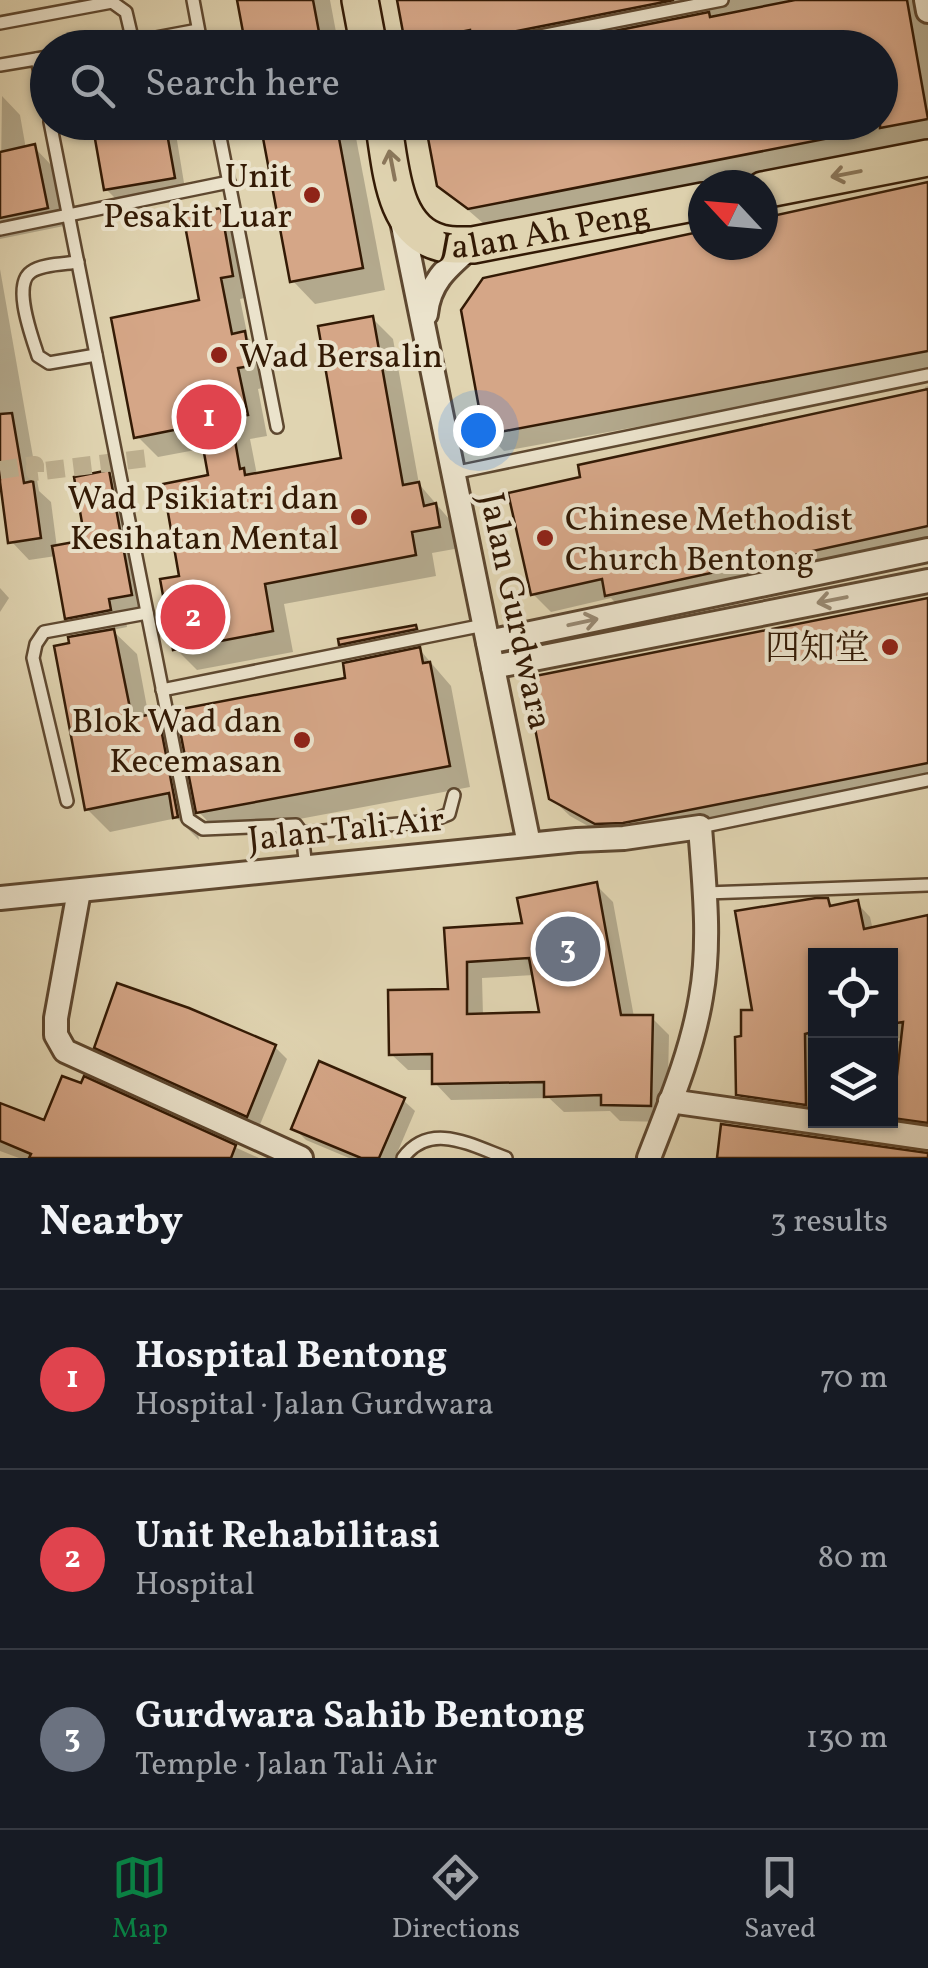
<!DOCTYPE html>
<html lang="en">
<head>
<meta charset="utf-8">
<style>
  body { margin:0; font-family:Vollkorn,"Noto Serif SC",serif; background:#242831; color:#f1f3f6 }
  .controls { position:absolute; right:30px; bottom:30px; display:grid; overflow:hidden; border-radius:0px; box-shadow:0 2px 8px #0004 }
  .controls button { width:90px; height:90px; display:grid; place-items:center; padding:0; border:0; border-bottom:2px solid #363941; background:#171b24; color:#f1f3f6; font:50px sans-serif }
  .compass { position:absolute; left:688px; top:170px; width:90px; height:90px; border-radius:50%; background:#171b24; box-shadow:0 2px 8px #0004; rotate:296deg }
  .you { position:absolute; left:478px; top:430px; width:35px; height:35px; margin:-25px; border:8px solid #fff; border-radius:50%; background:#1a73e8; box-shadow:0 0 0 15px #1a73e833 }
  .badge { display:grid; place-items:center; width:65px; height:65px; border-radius:50%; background:#0b8043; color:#fff; font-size:32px; font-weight:700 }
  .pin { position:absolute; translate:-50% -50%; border:5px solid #fff; box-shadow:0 2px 10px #0006 }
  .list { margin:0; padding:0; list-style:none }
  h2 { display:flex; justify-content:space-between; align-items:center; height:130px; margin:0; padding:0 40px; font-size:42px }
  h2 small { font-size:32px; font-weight:400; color:#9ea1a6 }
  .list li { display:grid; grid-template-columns:65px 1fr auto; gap:30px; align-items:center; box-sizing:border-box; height:180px; padding:0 40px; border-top:2px solid #363941 }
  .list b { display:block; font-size:38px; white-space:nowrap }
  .list p { margin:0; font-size:32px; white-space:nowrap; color:#9ea1a6 }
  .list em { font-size:32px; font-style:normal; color:#9ea1a6 }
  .icon { flex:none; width:55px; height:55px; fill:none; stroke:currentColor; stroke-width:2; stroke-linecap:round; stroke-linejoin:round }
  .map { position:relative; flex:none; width:928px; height:1158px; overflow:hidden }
  .search { position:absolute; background:#171b24; box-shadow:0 2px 8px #0004; left:30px; right:30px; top:30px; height:110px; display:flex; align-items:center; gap:25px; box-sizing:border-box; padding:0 35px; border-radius:55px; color:#9ea1a6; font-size:38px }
  .sheet { height:670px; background:#171b24 }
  nav { display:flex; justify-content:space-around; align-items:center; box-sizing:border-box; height:140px; border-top:2px solid #363941; background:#171b24; font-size:28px; color:#9ea1a6 }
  nav a { display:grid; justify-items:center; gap:5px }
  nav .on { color:#0b8043 }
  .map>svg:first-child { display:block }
  .shadow { fill:#0003; fill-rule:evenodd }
  .building { fill:#d5a687; stroke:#331a05; stroke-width:2.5; fill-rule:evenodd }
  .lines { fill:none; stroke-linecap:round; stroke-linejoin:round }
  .pedestrian-tunnel { stroke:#bdaf8f; stroke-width:18; stroke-dasharray:18 9; stroke-linecap:butt }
  .service-casing { stroke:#5e4830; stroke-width:16 }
  .minor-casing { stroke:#5e4830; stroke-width:28 }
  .primary-casing { stroke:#331a05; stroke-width:40 }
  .service { stroke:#ebe3cc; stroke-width:11 }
  .minor { stroke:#ebe3cc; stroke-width:22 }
  .primary { stroke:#e0d4b1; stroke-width:35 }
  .oneway { stroke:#8a775b }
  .oneway2 { stroke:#988972 }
  .poi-dot { fill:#8f2418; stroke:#ebe3cc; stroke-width:4 }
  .labels { text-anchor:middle; stroke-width:8; stroke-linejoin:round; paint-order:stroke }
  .poi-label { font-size:35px; fill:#331a05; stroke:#ebe3cc; text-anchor:end }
  .street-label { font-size:35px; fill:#331a05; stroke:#ebe3cc }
</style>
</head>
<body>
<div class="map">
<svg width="928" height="1158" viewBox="0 0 928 1158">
  <rect width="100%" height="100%" fill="#e0d4b1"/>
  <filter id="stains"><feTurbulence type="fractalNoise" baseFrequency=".002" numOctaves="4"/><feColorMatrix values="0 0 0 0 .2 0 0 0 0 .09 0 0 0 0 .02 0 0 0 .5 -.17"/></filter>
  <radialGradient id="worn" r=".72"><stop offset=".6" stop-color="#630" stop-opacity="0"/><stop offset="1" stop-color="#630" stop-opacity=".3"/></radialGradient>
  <g class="shadow">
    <path d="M239 0H330L339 48H248Z"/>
    <path d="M401 0H923L928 25V144L719 185H703L491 230 439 185 426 122H880V48H411Z"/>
    <path d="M2 96 20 115 26 149 34 147 52 166 64 226 0 239Z"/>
    <path d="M82 122H174L185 189 118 201 106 189 98 143 84 132Z"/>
    <path d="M262 122H353L385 290 315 304 292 280Z"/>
    <path d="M928 190V374L504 451 486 433 703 233V245H763V220Z"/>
    <path d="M220 211 241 232 253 296 240 299 248 338 265 355 271 386 258 389 267 436 250 439 257 475 344 460 372 318 393 339 419 484 456 527 460 548 432 553 436 576 284 604 293 652 197 670 176 649 182 578 210 477 206 448 158 457 137 436 202 302Z"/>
    <path d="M0 269 39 491 51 502 57 548 88 542 109 473 126 491 148 612 125 616 127 627 112 630 137 654 149 718 157 716 185 745 420 650 451 686 470 787 220 834 193 806 199 840 177 818 110 832 87 809 86 636 67 617 56 556 29 560 11 541 0 478Z"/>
    <path d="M928 386V546L625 613 611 598 551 612 533 594 926 392 925 387Z"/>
    <path d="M0 588 9 598 0 612Z"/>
    <path d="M928 600V783L615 841 570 816 551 798Z"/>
    <path d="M415 627 421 633 347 649 342 643Z"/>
    <path d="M596 885 613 902 634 1017 652 1018 669 1035 667 1122 620 1121 610 1111 564 1112 549 1098 451 1100 435 1083 434 1070H408L391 1054 450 991 447 930 525 925ZM534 975 542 1014 483 1016 482 978Z"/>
    <path d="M827 900 835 908 857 903 870 917 873 930 928 918V1032L891 1040 928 1045V1133L840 1120H890V956H816V1117L752 1108 739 1094 744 1039 755 1012Z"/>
    <path d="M97 1047H275L287 1059 259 1127 109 1059Z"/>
    <path d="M85 1079 259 1158H19L0 1151V1105L46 1124 83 1086Z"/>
    <path d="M403 1100 415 1111 395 1158H349L306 1140 294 1128Z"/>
  </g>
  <g class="building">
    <path d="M237 0H313L322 48H246Z"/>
    <path d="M397 0H674L477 39 471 43 470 30 405 43Z"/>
    <path d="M795 0H907L928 119 880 128V48H530L709 12 710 17Z"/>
    <path d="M92 122H165L175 178 104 190Z"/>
    <path d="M260 122H336L363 268 290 282Z"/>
    <path d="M425 122H854L855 133 468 209 437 186Z"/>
    <path d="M35 144 48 208 0 218V152Z"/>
    <path d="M928 182V351L484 435 461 310 483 278 703 231V245H763V218Z"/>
    <path d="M221 208 233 276 221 278 232 334 245 331 251 366 238 368 248 415 231 418 240 469 244 468 245 475 341 458 318 326 373 316 403 485 419 482 424 506 436 503 440 527 412 532 416 555 265 584 273 631 173 650 160 579 179 576 163 484 208 475 199 425 134 438 111 318 199 300 183 215Z"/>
    <path d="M928 389V526L605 596 602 579 531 595 508 493 580 477 578 465Z"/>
    <path d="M12 413 24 483 33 481 41 538 8 543 0 482V414Z"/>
    <path d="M109 470 132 595 109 599 111 610 65 619 52 546 85 540 74 477Z"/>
    <path d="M928 598V763L623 823 595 824 549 799 525 678Z"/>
    <path d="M416 625 417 629 339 645 338 639Z"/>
    <path d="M114 629 132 718 158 713 178 817 173 818 169 793 85 810 54 646 69 643 68 637Z"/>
    <path d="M420 647 423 663 430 662 450 766 196 813 176 710 345 678 343 663Z"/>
    <path d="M597 882 621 1015H653L651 1106 601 1105V1095L544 1097V1082L432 1084V1054L389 1055 388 990 448 989 444 928 522 923 517 898ZM529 958 539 1012 467 1014V962Z"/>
    <path d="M816 898H828L830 906 858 900 864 929 928 915V1123L892 1118 903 1022 890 1024V956H816V1031L805 1034 806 1105 736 1095 735 1037 741 1036V1010H752L735 911Z"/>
    <path d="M117 983 189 1008 276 1045 247 1117 94 1048Z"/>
    <path d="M319 1061 405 1098 379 1158H361L291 1129Z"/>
    <path d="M62 1076 81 1083 84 1076 236 1145 231 1158H29L31 1154 0 1141V1103L44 1120Z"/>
    <path d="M721 1124 928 1153V1158H717Z"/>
  </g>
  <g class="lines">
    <path class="pedestrian-tunnel" d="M0 470 35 465V472L148 458"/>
    <g class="service-casing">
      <g id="service">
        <path d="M193 0 202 48"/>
        <path d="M0 23 112 2 126 12 133 42"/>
        <path d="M102 48 198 30"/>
        <path d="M479 48 722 0"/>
        <path d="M37 59 48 112"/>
        <path d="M0 65 48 57"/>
        <path d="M50 122 188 819 203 829 296 825 302 833 306 868"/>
        <path d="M217 122 277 427"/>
        <path d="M0 229 229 182"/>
        <path d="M78 262C64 264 41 264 31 272 12 285 32 337 38 356L49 363 96 355"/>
        <path d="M453 473 928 375"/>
        <path d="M162 690 484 625"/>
        <path d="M67 801 33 658 36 644 44 632 147 613"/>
        <path d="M700 827 928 780"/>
        <path d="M302 833 431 821 449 814 454 795"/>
        <path d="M705 893 928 885"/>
        <path d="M403 1158C430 1121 471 1145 506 1158"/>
      </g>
    </g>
    <g class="minor-casing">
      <g id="minor">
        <path d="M926 0 928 11"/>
        <path d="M401 216 529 844"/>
        <path d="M426 314C429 281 449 266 473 245"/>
        <path d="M488 642 928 550"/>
        <path d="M493 667 928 581"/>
        <path d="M79 891 56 1018V1035L65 1051 301 1158"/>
        <path d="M0 898 577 840 624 838 700 827C704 882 711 942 701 997 692 1052 669 1106 649 1158"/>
        <path d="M670 1101 928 1138"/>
      </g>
    </g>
    <g class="primary-casing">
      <g id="primary">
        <path d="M360 0 369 48"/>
        <path id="s1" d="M383 122C391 163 391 231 441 243 451 246 463 245 473 245L703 201"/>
        <path d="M763 190 928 158"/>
      </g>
    </g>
    <use href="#service" class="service"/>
    <use href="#minor" class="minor"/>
    <use href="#primary" class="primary"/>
  </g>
  <defs><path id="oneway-shaft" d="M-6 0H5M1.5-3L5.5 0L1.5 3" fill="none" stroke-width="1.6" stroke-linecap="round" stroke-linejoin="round" transform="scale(2.5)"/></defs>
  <g class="oneway">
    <use href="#oneway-shaft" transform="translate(392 165) rotate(-101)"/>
    <use href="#oneway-shaft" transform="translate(846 174) rotate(169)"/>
  </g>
  <g class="oneway2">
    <use href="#oneway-shaft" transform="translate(832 600) rotate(169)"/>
    <use href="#oneway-shaft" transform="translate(583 622) rotate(-12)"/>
  </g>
  <g class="poi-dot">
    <circle cx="312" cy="195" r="10"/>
    <circle cx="219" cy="355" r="10"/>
    <circle cx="359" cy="517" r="10"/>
    <circle cx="545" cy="538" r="10"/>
    <circle cx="890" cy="647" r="10"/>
    <circle cx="302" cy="740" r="10"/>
  </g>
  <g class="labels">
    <g class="poi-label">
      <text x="292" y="187">Unit<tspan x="292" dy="40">Pesakit Luar</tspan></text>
      <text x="239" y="367" text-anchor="start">Wad Bersalin</text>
      <text x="339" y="509">Wad Psikiatri dan<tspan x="339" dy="40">Kesihatan Mental</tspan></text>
      <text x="565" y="530" text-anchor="start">Chinese Methodist<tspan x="565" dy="40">Church Bentong</tspan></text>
      <text x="870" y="659">四知堂</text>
      <text x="282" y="732">Blok Wad dan<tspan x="282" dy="40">Kecemasan</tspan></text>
    </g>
    <g class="street-label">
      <text dy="12" stroke="none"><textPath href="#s1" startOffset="248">Jalan Ah Peng</textPath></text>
      <text transform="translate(517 611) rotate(78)" y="12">Jalan Gurdwara</text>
      <text transform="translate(346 828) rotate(-6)" y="12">Jalan Tali Air</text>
    </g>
  </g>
  <rect width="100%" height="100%" filter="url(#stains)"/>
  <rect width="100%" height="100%" fill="url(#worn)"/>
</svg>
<div class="controls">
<button><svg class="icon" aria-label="locate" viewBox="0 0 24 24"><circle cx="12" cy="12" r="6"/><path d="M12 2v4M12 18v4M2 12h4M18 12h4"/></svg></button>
<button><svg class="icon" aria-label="layers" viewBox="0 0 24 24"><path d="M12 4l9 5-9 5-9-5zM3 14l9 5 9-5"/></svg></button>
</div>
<svg class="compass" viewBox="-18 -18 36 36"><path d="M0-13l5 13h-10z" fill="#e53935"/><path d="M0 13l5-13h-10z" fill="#9ea1a6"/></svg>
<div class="you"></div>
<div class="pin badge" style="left:209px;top:417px;background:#e0444e">1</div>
<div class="pin badge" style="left:193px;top:617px;background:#e0444e">2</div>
<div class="pin badge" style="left:568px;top:949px;background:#6b7280">3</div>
<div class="search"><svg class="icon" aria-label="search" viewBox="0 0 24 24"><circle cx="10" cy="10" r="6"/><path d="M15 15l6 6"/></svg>Search here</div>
</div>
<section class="sheet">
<h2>Nearby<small>3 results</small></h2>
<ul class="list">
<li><span class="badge" style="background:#e0444e">1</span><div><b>Hospital Bentong</b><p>Hospital · Jalan Gurdwara</p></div><em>70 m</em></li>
<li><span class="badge" style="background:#e0444e">2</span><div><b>Unit Rehabilitasi</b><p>Hospital</p></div><em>80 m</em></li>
<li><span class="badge" style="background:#6b7280">3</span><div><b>Gurdwara Sahib Bentong</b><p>Temple · Jalan Tali Air</p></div><em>130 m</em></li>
</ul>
</section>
<nav>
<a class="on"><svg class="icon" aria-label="map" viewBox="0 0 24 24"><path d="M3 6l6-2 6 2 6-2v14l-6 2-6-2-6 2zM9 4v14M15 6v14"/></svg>Map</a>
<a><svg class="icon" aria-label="directions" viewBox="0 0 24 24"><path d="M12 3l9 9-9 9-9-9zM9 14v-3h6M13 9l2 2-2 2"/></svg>Directions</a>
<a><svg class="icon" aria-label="saved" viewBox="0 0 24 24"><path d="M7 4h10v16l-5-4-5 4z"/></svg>Saved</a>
</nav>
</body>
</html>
